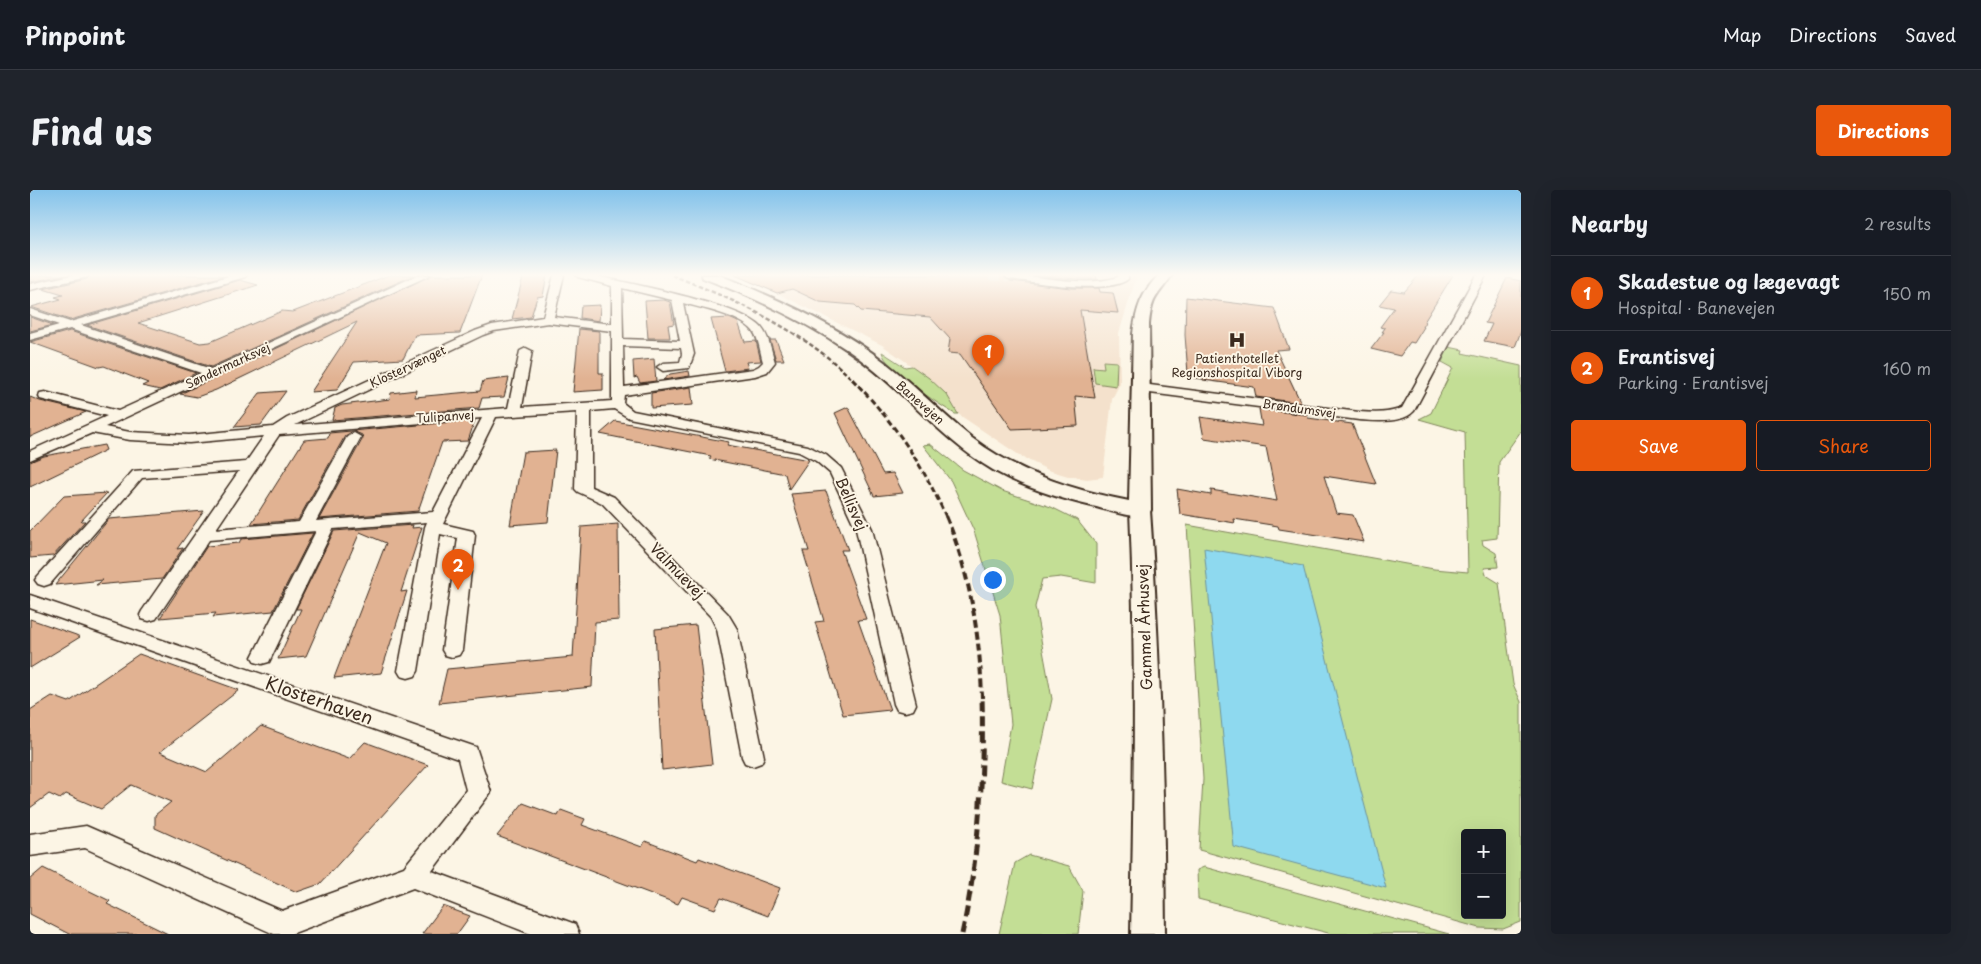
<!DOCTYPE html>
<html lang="en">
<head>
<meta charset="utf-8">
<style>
  body { margin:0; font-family:"Playpen Sans",sans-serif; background:#20242c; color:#f1f3f6 }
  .controls { position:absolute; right:15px; bottom:15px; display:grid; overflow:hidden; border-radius:5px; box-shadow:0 5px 20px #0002 }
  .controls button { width:45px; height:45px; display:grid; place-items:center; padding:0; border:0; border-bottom:1px solid #363941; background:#171b24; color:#f1f3f6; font:25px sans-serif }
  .you { position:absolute; left:962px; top:389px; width:18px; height:18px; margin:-12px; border:4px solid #fff; border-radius:50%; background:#1a73e8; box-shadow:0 0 0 8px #1a73e833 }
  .badge { display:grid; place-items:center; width:32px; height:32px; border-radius:50%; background:#ea580c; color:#fff; font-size:16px; font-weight:700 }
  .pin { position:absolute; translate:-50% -41px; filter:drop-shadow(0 1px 2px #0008) }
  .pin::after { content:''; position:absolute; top:26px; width:18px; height:15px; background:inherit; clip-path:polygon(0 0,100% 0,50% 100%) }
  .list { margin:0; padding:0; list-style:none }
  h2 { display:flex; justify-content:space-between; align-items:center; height:65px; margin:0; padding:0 20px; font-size:21px }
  h2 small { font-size:16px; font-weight:400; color:#9ea1a6 }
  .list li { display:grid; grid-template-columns:32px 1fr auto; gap:15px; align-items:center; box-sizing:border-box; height:75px; padding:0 20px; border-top:1px solid #363941 }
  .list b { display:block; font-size:19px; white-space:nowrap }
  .list p { margin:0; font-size:16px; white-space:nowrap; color:#9ea1a6 }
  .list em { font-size:16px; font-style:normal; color:#9ea1a6 }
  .actions { display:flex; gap:10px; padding:15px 20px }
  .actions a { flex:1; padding:11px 0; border:1px solid #ea580c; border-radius:5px; text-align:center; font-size:18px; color:#ea580c }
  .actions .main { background:#ea580c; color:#fff }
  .map { position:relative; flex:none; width:1491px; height:744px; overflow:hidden; border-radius:5px }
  header { display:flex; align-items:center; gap:30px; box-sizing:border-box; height:70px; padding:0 25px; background:#171b24; border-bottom:1px solid #363941 }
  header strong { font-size:24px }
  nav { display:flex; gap:28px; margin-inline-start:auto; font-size:18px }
  .intro { display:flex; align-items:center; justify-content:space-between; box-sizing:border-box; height:120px; padding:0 30px }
  h1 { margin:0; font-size:35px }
  .button { padding:12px 22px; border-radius:5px; background:#ea580c; color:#fff; font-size:18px; font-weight:700 }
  main { display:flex; gap:30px; padding:0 30px }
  aside { flex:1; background:#171b24; border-radius:5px; box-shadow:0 5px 20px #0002 }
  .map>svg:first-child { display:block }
  .built { fill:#f4e1cc }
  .green { fill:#c3de95; stroke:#7f845a; fill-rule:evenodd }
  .water { fill:#8ed9ef; stroke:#6d939b }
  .building { fill:#e1b292; stroke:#3b2a1e }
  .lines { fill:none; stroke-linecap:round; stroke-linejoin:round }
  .minor-tunnel { stroke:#d5ccbd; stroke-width:11; stroke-dasharray:11 5.5; stroke-linecap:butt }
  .minor-casing { stroke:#3b2a1e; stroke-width:3 }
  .tertiary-casing { stroke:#3b2a1e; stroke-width:4 }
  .secondary-casing { stroke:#3b2a1e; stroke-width:4 }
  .minor { fill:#fcf5e5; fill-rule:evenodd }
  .tertiary { fill:#fcf5e5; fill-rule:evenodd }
  .secondary { fill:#fcf5e5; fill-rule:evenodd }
  .rail-far3 { stroke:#3b2a1e; stroke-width:2.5; stroke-dasharray:4.5 2.5; stroke-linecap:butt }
  .rail-far2 { stroke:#3b2a1e; stroke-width:3; stroke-dasharray:6 3; stroke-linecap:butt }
  .rail-far1 { stroke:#3b2a1e; stroke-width:4; stroke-dasharray:8 4; stroke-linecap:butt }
  .rail { stroke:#3b2a1e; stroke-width:5; stroke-dasharray:11 5; stroke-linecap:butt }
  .labels { text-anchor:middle; stroke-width:4; stroke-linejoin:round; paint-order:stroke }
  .far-poi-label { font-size:12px; fill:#3b2a1e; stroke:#fcf5e5 }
  .far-street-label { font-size:12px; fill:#3b2a1e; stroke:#fcf5e5 }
  .street-label { font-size:15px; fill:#3b2a1e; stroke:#fcf5e5 }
  .near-street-label { font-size:18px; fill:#3b2a1e; stroke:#fcf5e5 }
</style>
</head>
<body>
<header>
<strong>Pinpoint</strong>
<nav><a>Map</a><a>Directions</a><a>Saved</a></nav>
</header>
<div class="intro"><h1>Find us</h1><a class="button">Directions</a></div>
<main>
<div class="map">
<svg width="1491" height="744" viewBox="0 0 1491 744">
  <rect width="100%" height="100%" fill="#fcf5e5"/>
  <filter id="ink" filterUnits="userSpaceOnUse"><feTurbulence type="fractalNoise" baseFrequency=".02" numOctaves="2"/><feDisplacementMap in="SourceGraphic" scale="10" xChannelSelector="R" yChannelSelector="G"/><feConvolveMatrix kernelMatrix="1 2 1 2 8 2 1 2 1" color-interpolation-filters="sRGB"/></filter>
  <g filter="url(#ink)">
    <path class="built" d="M703 85H1107L1089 143 1090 193 1082 209 1073 287 1057 289 1038 286 1018 280 992 267 928 224 917 205 899 188 852 155 747 103Z"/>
    <g class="green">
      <path d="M1419 157 1433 160 1432 163 1491 176V241L1469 272 1467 348 1452 350 1453 355 1466 363 1468 377 1454 378 1456 385 1469 393 1483 494 1491 512V732L1473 739 1450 738 1169 660 1173 589 1157 335 1404 379 1438 382 1435 242 1389 229 1401 223 1423 178 1412 172ZM1435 643H1472V725H1435Z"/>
      <path d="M852 162 875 177 882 176 899 188 917 205 928 224H925C908 214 856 180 852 162Z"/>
      <path d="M1073 171 1087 172 1086 196 1065 193 1063 177 1074 178Z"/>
      <path d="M900 254 933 280 972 301 1021 317 1047 330 1066 354V393L1031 387 1012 389 1005 417 1022 509 1002 599 971 591 981 534 970 425 944 341 921 291 893 255Z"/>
      <path d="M999 665 1039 676 1053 701 1048 744H969L985 673Z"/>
      <path d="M1174 677 1419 744H1302L1168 709 1167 680Z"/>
    </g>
    <path class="water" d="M1174 358 1273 376 1356 698 1204 657Z"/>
    <g class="building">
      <path d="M0 85H34L0 92Z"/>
      <path d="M61 85H190L193 86 40 130 1 117 31 109 25 107 33 105 13 99 57 89Z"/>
      <path d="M359 85H384L181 177 57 135 210 90 228 95 108 133 170 153 180 152 252 121 263 122Z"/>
      <path d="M402 85H452L430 143 385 145 373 169 324 172 307 200 281 202 327 132 186 200 167 207 150 204Z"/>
      <path d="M517 85 513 106 507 107 501 127 482 129 493 87Z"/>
      <path d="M705 85H902L929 87V85H974L975 89 980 91 1041 98H1069L1070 102 1083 103 1088 123 1050 120 1065 208 1045 206 1048 236 982 239 930 164 918 163 920 149 900 127 831 121 825 115 790 112 762 99 747 103Z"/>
      <path d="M1002 85H1066L1067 89H1047Z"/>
      <path d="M1389 85H1423L1394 132H1395L1392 137H1394L1384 153 1380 152 1370 166 1341 159 1354 142H1352L1355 138 1350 137 1364 118 1349 115 1361 100 1374 102Z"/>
      <path d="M1477 88 1491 91V141L1485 157 1454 151 1462 134 1455 133Z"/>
      <path d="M1156 107 1244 118 1259 159 1246 160 1271 213 1226 207 1224 197 1173 190V189L1163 188 1162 184 1158 183 1155 145Z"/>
      <path d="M634 110 640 112 644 134 638 135 640 148H618L615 111Z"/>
      <path d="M570 115 569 131 550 128 551 116Z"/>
      <path d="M0 127 23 135 0 141Z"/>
      <path d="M699 128 708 132 715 152 726 151 731 171 716 172 718 178 695 181 681 129Z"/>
      <path d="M549 139 569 141V183H573V200L543 202Z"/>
      <path d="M40 141 166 183 130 200 112 196 118 193 74 176 69 177 0 152Z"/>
      <path d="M740 150H746L754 170H746Z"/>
      <path d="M624 169 626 191 610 193 607 187 604 188 603 171Z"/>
      <path d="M659 181 660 186 633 190 640 184Z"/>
      <path d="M479 188 474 207 452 208 449 218 302 230 305 218 312 215 360 209 361 203 386 200 385 207 450 201 453 191Z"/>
      <path d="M661 197 663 215 621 218V203Z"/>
      <path d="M256 201 231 235 204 237 230 203Z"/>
      <path d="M0 207 10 211 56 222 0 247Z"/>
      <path d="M818 217 853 284 863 283 873 303 844 306 805 223Z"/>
      <path d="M1229 219 1277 225 1278 228 1322 234 1346 294 1294 286 1306 323 1323 325 1334 352 1249 339 1248 336 1204 329 1205 333 1150 324 1147 299 1181 305V300L1247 311 1236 257 1174 248 1170 227 1232 236Z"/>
      <path d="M445 230 438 251 412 252 388 321 289 329 333 248 332 245 323 241 315 246 268 330 221 334 274 250 298 248 299 243Z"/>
      <path d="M585 231 699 252 697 255 779 270 759 299 755 284 679 269 681 266 570 244Z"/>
      <path d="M74 255 76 260 0 297V272L14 266Z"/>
      <path d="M526 260 518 332 480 335 493 262Z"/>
      <path d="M796 301 818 360H811L836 429 828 430 860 520 813 525 785 432 794 431 773 361H779L761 304Z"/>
      <path d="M77 303 51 331H55L23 366 0 368V341L34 306Z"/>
      <path d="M174 321 147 359 153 358 132 389 66 395 73 390 25 395 79 329Z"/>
      <path d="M588 334 589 430 565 432 562 497 409 513 417 479 543 467 551 337Z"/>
      <path d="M383 335 382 338 392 337 371 402 377 401 351 483 304 488 356 353 330 342 276 466 248 469 271 419H266L304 341Z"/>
      <path d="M283 343 243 421 183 427 186 423 130 428 177 356 209 353 211 349Z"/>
      <path d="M0 429 46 445 50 447 0 478Z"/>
      <path d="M666 435 682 574 632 580 625 439Z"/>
      <path d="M109 464 209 500 130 562 177 582 231 536 319 569 335 552 398 575 290 694 267 702 125 638V625L141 612 101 595 71 619 36 604 30 609 19 604 0 618V520L22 506 39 512Z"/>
      <path d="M493 613 528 626 531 620 555 629 552 635 612 657 615 651 667 671 669 668 750 698 738 726 691 708 685 719 652 707 648 714 467 646Z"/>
      <path d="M13 678 80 711 77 714 138 744H39L0 724V689Z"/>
      <path d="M413 716 440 726 427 744H392Z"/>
    </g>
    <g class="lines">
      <path class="minor-tunnel" d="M959 85 980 86"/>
      <g class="minor-casing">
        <g id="minor">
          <path d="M42 85H59L57 87 0 100V94Z"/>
          <path d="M202 85H217L215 87 51 135 181 179 388 85H400L75 237 100 242 159 245 243 237 257 228 445 141 462 135 513 127 524 85H534L524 127 582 134V96L548 87 546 85H562C596 93 710 114 731 137 739 146 741 160 745 172L737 182 725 186 594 205 593 213 603 221 778 256 796 265 811 278 842 339 886 514 883 520 875 522 867 520 864 514 826 339 800 283 786 271 769 262 599 228 584 219 561 221V297L584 307 698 424 707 439 734 567 731 573 723 576 715 573 712 567 687 439 681 427 572 313 548 302 545 299 547 222 466 227 413 334 443 341 445 345 432 460 429 465 422 467 415 465 412 460 428 348 410 344 388 481 385 486 378 488 371 486 368 481 395 337 397 332 303 339 239 472 232 474 225 472 222 467 286 341 179 350 126 429 119 431 112 429 110 425 112 421 209 281 112 288 20 394 14 396 8 394 5 390 8 386 103 281 216 272 234 246 159 253 100 250 62 243 0 270V261L77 226 10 209 9 206 10 203 15 202 88 221 171 183 40 139 0 150V143L29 135 0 125V119L40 132ZM592 98 642 110 650 151 593 149ZM653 113C671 118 711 126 723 141 729 149 730 162 733 172L729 176 723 179 594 197 593 156 651 158 652 164 650 172 633 173 627 177 633 181 659 178 664 164ZM518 133 582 141V211L492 217 502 161 496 158 490 161 478 218 265 235 453 145 464 141ZM452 228 403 322 286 331 331 247 324 243 317 247 269 332 186 339 249 245Z"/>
          <path d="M976 85C1012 85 1053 98 1088 87V85H1098V89C1079 105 1005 92 980 89L977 88Z"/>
          <path d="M1446 85H1456L1384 221C1373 234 1344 231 1329 230L1112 202 1106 198 1112 194 1329 222C1344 223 1358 224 1372 218Z"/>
          <path d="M0 405 446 557 461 602 402 681 545 734 549 744H501L383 698 261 744H244L55 658 0 666V644L56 636 252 721 374 677 436 600 428 569 0 418Z"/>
        </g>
      </g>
      <g class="tertiary-casing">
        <path id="tertiary" d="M1110 314 1117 316 1120 320C1130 461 1134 602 1135 744H1101C1104 603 1106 461 1100 320L1103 316Z"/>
      </g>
      <g class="secondary-casing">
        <path id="secondary" d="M672 85H689L699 89C747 109 797 131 841 162 877 187 907 220 942 248 988 283 1043 300 1099 311L1103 144C1106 120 1111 103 1129 85H1142C1128 107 1122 104 1119 134L1121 320 1118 325C1101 329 1079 320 1062 316 1028 308 993 297 963 280 909 248 870 196 819 161 775 131 723 107 673 88Z"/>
      </g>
      <use href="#minor" class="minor"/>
      <use href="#tertiary" class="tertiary"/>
      <use href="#secondary" class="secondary"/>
      <path class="rail-far3" d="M642 85C707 111 773 140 823 190"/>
      <path class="rail-far2" d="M822 189C862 230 893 274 916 327"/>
      <path class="rail-far1" d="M916 326C940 383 950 446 952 508"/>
      <path class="rail" d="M932 744C949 667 954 585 952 506"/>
    </g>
  </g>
  <linearGradient id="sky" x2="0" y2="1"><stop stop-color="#84c3eb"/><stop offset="0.45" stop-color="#fefaf3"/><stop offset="1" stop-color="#fefaf3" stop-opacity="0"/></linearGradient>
  <rect width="1491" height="189" fill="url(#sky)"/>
  <defs>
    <g id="hospital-bare" transform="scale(1.35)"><path d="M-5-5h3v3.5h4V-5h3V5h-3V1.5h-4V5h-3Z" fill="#3b2a1e" stroke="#fcf5e5" stroke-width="2.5" paint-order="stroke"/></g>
  </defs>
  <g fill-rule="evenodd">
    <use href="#hospital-bare" x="1207" y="150"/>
  </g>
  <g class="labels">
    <g class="far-poi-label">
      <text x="1207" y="173">Patienthotellet<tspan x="1207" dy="14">Regionshospital Viborg</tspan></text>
    </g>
    <g class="far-street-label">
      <text transform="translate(198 176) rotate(-25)" y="4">Søndermarksvej</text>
      <text transform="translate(378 177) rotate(-25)" y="4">Klostervænget</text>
      <text transform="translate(890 213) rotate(41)" y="4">Banevejen</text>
      <text transform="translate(1269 219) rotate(8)" y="4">Brøndumsvej</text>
      <text transform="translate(415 227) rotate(-4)" y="4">Tulipanvej</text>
    </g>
    <g class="street-label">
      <text transform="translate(821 314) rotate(66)" y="5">Bellisvej</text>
      <text transform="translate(647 381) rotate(46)" y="5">Valmuevej</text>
      <text transform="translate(1115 437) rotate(-92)" y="5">Gammel Århusvej</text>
    </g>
    <g class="near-street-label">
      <text transform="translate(289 511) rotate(19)" y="6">Klosterhaven</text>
    </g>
  </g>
</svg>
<div class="controls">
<button>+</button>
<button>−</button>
</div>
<div class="you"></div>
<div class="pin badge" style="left:958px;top:186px">1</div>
<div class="pin badge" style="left:428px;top:400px">2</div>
</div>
<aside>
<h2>Nearby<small>2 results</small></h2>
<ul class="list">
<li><span class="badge">1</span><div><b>Skadestue og lægevagt</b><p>Hospital · Banevejen</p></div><em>150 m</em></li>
<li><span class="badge">2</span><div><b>Erantisvej</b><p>Parking · Erantisvej</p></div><em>160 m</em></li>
</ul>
<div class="actions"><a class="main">Save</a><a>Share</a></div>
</aside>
</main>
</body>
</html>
